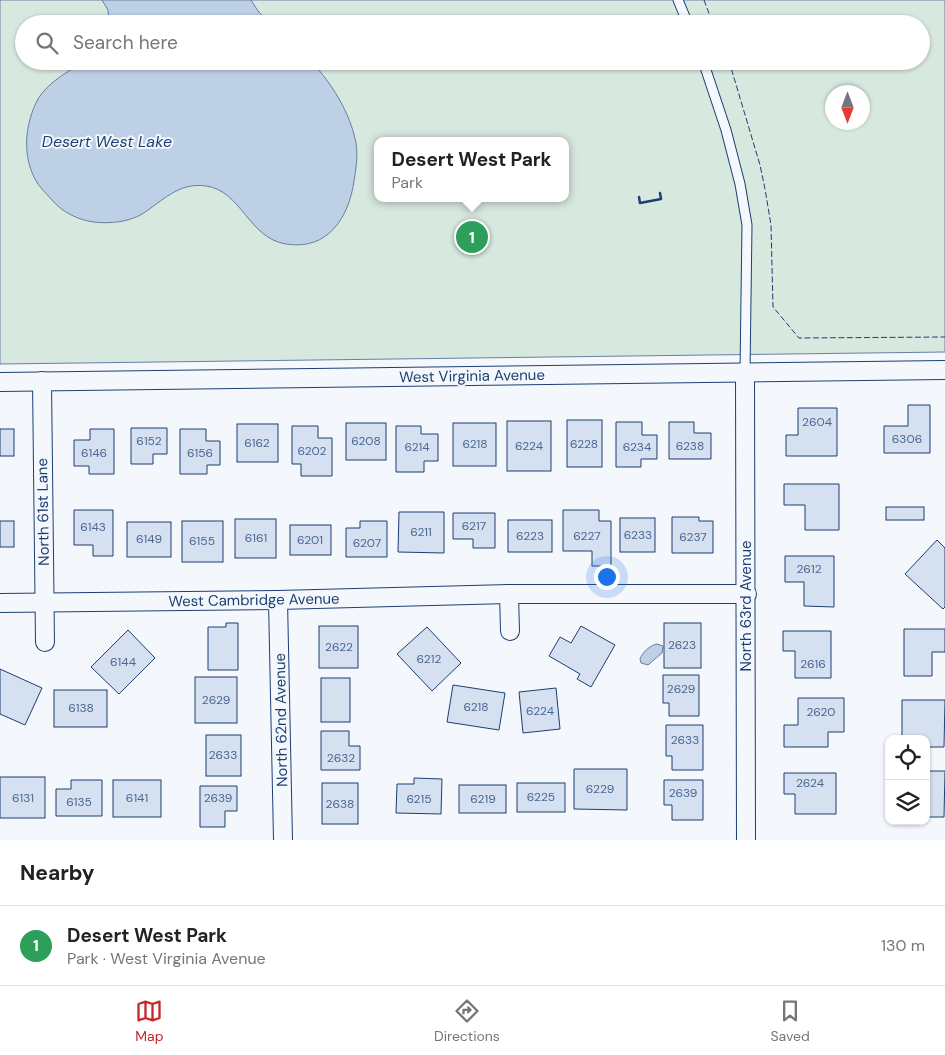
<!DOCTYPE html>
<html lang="en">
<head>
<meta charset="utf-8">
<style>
  body { margin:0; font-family:"DM Sans",sans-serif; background:#f2f2f2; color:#222 }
  .controls { position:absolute; right:15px; bottom:15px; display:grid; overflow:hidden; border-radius:10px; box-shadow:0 1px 4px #0004 }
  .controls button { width:45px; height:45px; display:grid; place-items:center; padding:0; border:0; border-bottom:1px solid #e0e0e0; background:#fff; color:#222; font:25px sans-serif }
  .compass { position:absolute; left:825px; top:85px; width:45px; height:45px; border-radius:50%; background:#fff; box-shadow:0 1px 4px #0004; rotate:180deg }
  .you { position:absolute; left:606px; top:576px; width:18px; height:18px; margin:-12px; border:4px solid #fff; border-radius:50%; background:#1a73e8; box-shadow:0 0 0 8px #1a73e833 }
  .badge { display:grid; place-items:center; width:32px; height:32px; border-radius:50%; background:#c62828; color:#fff; font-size:16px; font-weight:700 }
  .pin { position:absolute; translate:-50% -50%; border:2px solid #fff; box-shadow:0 1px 5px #0006 }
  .popup { position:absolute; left:374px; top:137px; width:195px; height:65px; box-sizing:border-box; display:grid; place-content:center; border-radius:10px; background:#fff; filter:drop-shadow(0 1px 4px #0005); font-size:16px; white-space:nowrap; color:#767676 }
  .popup b { font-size:19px; color:#222 }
  .popup::after { content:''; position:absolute; left:50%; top:100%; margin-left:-10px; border:10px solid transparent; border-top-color:#fff }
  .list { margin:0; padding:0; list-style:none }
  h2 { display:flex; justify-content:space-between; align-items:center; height:65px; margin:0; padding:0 20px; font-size:21px }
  h2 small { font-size:16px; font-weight:400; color:#767676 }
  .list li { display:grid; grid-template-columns:32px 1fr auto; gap:15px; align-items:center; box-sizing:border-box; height:80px; padding:0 20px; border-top:1px solid #e0e0e0 }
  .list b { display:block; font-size:19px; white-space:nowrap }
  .list p { margin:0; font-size:16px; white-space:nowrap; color:#767676 }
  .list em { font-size:16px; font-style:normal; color:#767676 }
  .icon { flex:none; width:28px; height:28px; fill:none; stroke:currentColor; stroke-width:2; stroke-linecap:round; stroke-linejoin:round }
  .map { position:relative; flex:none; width:945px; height:840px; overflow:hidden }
  .search { position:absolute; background:#fff; box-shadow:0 1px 4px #0004; left:15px; right:15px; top:15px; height:55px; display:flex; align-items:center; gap:12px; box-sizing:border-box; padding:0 18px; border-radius:28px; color:#767676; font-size:19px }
  .sheet { height:145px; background:#fff }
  nav { display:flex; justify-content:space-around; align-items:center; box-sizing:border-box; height:70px; border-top:1px solid #e0e0e0; background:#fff; font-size:14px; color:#767676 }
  nav a { display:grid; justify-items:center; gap:2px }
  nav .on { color:#c62828 }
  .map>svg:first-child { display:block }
  .green { fill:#d7e8df; stroke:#687fa3; fill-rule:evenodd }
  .water { fill:#bed0e5; stroke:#687fa3 }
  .building { fill:#d5e0f0; stroke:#1d3f73 }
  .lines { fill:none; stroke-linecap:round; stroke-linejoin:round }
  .lane-casing { stroke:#1d3f73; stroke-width:11 }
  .street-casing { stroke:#1d3f73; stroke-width:20 }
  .lane { stroke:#f4f7fb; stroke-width:9 }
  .street { stroke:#f4f7fb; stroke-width:18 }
  .fence { stroke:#1d3f73; stroke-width:1; stroke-dasharray:6 2.5; stroke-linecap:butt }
  .wall { stroke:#1d3f73; stroke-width:2.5 }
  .labels { text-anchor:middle; stroke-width:4; stroke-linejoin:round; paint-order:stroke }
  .number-label { font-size:12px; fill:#4b6792 }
  .street-label { font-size:15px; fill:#1d3f73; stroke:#f4f7fb }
  .water-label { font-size:16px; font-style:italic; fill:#1d3f73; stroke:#f4f7fb }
</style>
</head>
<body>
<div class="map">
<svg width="945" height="840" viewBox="0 0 945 840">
  <rect width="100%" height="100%" fill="#f4f7fb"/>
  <path class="green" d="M0 0H945V352L0 364ZM24 24H921V61H24ZM832 92H862V122H832ZM378 141H566V198H378Z"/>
  <g class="water">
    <path d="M102 0H251L258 11 270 24H109L108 10Z"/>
    <path d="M85 61H311C332 84 350 112 356 143 358 155 356 169 354 181 349 217 328 251 286 244 248 238 242 191 206 186 178 182 163 201 142 214 129 222 109 224 94 222 78 220 62 212 52 200 46 193 39 187 35 179 22 155 25 123 38 99 48 82 69 71 85 61Z"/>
    <path d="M657 644 663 646 662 653 648 665 641 663 640 659C642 653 650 645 657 644Z"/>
  </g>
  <g class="building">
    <path d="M908 405H930V453H884V426H908Z"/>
    <path d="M798 408H837V456H786V435H798Z"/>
    <rect x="567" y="420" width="35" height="47"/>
    <rect x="507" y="421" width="44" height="50"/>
    <path d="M616 422H642V435H657V459H641V467H616Z"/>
    <path d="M669 422H694V433H711V459H669Z"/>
    <rect x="346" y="423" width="40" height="37"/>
    <rect x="453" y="423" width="43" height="43"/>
    <rect x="237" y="424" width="41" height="38"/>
    <path d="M292 426H318V438H332V476H301V464H292Z"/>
    <path d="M396 426H421V434H438V461H424V472H396Z"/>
    <path d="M131 428H167V454H153V464H131Z"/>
    <rect x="0" y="429" width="14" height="27"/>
    <path d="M90 429H114V474H89V466H74V440H90Z"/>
    <path d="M180 429H206V441H220V465H207V474H180Z"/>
    <path d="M784 484H839V530H805V505H784Z"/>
    <rect x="886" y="507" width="38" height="13"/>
    <path d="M74 510H113V556H93V545H74Z"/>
    <path d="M563 510H599V521H611V566H592V551H563Z"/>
    <path d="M399 512H444V553L398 552Z"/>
    <path d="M453 513H495V548H473V539H453Z"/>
    <path d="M672 517H699V521H713V553H672Z"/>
    <rect x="620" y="518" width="35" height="34"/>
    <rect x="235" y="519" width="41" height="39"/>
    <rect x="508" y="520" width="44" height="32"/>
    <rect x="0" y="521" width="14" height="26"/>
    <rect x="182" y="521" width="41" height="41"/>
    <path d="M360 521H387V557H346V528H360Z"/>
    <rect x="127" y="522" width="44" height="35"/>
    <rect x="290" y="525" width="41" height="30"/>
    <path d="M937 540 945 548V607L943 609 905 574Z"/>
    <path d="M785 556H834V607L804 606V582H785Z"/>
    <path d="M226 623H238V670H208V627H226Z"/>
    <rect x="664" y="623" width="37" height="45"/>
    <rect x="319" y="626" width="39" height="42"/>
    <path d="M581 626 615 645 591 687 577 679 580 674 549 656 560 637 571 643Z"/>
    <path d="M427 627 461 663 432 691 397 654Z"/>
    <path d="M904 629H945V652H932V676H904Z"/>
    <path d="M128 630 155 658 119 694 91 667Z"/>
    <path d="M783 631H831V678H795V651H783Z"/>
    <path d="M0 669 42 688 25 725 0 714Z"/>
    <path d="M663 675H699V716H669V703H663Z"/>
    <rect x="195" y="677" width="42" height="46"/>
    <rect x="321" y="678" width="29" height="44"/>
    <path d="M453 685 505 693 499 730 447 722Z"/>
    <path d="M556 688 560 729 523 733 519 692Z"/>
    <rect x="54" y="690" width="53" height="37"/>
    <path d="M798 698H844V732H828V747H784V725H798Z"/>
    <path d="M902 700H945L944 747H926V739H902Z"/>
    <path d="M666 725H703V770H672V756H666Z"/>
    <path d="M321 731H349V746H360V770H321Z"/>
    <rect x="206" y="735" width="35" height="41"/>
    <path d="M574 769H627V810L574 809Z"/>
    <path d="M926 771H945L944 817H926Z"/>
    <path d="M784 773H836V814H795V794H784Z"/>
    <rect x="0" y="777" width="45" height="41"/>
    <path d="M414 778 442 779 441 814 396 813 397 784H414Z"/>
    <path d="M71 780H102V816H56V789H71Z"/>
    <rect x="113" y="780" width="48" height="37"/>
    <path d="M664 780H703V820H672V805H664Z"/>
    <rect x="322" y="783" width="36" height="41"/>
    <rect x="517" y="783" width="48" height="29"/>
    <rect x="459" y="785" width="47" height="28"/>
    <path d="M200 786H237V811H225V827H200Z"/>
  </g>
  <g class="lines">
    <g class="lane-casing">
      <g id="lane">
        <path d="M678 0 688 24"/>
        <path d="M703 61 726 130 740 184 747 225 745 372"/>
      </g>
    </g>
    <g class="street-casing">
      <g id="street">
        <path d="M745 372 746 840"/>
        <path d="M42 381 45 642"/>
        <path d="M0 382 945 370"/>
        <path d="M509 594 510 631"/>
        <path d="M278 600 283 840"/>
        <path d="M0 603 278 600 509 594H747"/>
      </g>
    </g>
    <use href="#lane" class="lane"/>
    <use href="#street" class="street"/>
    <g class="fence">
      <path d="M704 0 713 24"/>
      <path d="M729 61 760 165 765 189 771 225 773 307 799 338 945 337"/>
    </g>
    <path class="wall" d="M639 197 640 203 661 199 660 193"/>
  </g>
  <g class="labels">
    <g class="number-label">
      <text x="817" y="426">2604</text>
      <text x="907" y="443">6306</text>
      <text x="149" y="445">6152</text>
      <text x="366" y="445">6208</text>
      <text x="257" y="447">6162</text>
      <text x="475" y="448">6218</text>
      <text x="584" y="448">6228</text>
      <text x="529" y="450">6224</text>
      <text x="690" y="450">6238</text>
      <text x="417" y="451">6214</text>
      <text x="637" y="451">6234</text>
      <text x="312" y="455">6202</text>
      <text x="94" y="457">6146</text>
      <text x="200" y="457">6156</text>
      <text x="474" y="530">6217</text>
      <text x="93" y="531">6143</text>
      <text x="421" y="536">6211</text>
      <text x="638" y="539">6233</text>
      <text x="530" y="540">6223</text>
      <text x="587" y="540">6227</text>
      <text x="693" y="541">6237</text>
      <text x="256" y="542">6161</text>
      <text x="149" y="543">6149</text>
      <text x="310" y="544">6201</text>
      <text x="202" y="545">6155</text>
      <text x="367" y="547">6207</text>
      <text x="809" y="573">2612</text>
      <text x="682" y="649">2623</text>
      <text x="339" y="651">2622</text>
      <text x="429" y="663">6212</text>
      <text x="123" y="666">6144</text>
      <text x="813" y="668">2616</text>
      <text x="681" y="693">2629</text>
      <text x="216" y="704">2629</text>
      <text x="476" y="711">6218</text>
      <text x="81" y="712">6138</text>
      <text x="540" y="715">6224</text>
      <text x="821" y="716">2620</text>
      <text x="685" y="744">2633</text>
      <text x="223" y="759">2633</text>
      <text x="341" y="762">2632</text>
      <text x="810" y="787">2624</text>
      <text x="600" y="793">6229</text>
      <text x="683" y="797">2639</text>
      <text x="541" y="801">6225</text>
      <text x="23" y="802">6131</text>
      <text x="137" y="802">6141</text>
      <text x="218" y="802">2639</text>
      <text x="419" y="803">6215</text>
      <text x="483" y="803">6219</text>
      <text x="79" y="806">6135</text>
      <text x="340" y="808">2638</text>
    </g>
    <g class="street-label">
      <text transform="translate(472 376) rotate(-1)" y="5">West Virginia Avenue</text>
      <text transform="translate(43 512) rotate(-91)" y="5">North 61st Lane</text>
      <text transform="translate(254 600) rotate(-1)" y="5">West Cambridge Avenue</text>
      <text transform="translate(746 606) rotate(-90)" y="5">North 63rd Avenue</text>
      <text transform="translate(281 720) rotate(-91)" y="5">North 62nd Avenue</text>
    </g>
    <g class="water-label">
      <text x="107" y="147">Desert West Lake</text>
    </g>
  </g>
</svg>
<div class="controls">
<button><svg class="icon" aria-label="locate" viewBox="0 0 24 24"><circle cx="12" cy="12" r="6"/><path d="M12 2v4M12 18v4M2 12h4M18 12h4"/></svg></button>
<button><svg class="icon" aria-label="layers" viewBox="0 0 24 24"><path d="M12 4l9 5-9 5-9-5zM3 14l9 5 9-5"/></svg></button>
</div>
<svg class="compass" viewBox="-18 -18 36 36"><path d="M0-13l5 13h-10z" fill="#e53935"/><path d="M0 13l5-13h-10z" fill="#767676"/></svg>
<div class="you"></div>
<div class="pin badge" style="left:472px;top:237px;background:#2e9e5b">1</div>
<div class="popup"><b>Desert West Park</b>Park</div>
<div class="search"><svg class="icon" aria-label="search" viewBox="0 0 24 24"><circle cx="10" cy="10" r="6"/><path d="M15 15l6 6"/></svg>Search here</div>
</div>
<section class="sheet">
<h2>Nearby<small></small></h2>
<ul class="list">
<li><span class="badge" style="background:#2e9e5b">1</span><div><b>Desert West Park</b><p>Park · West Virginia Avenue</p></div><em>130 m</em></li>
</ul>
</section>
<nav>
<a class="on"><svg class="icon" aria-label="map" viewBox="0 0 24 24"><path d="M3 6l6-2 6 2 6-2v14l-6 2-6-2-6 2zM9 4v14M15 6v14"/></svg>Map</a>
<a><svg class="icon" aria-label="directions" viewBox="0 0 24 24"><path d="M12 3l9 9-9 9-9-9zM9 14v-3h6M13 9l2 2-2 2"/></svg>Directions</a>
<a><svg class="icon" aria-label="saved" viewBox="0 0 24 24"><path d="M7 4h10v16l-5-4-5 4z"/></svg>Saved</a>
</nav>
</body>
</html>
